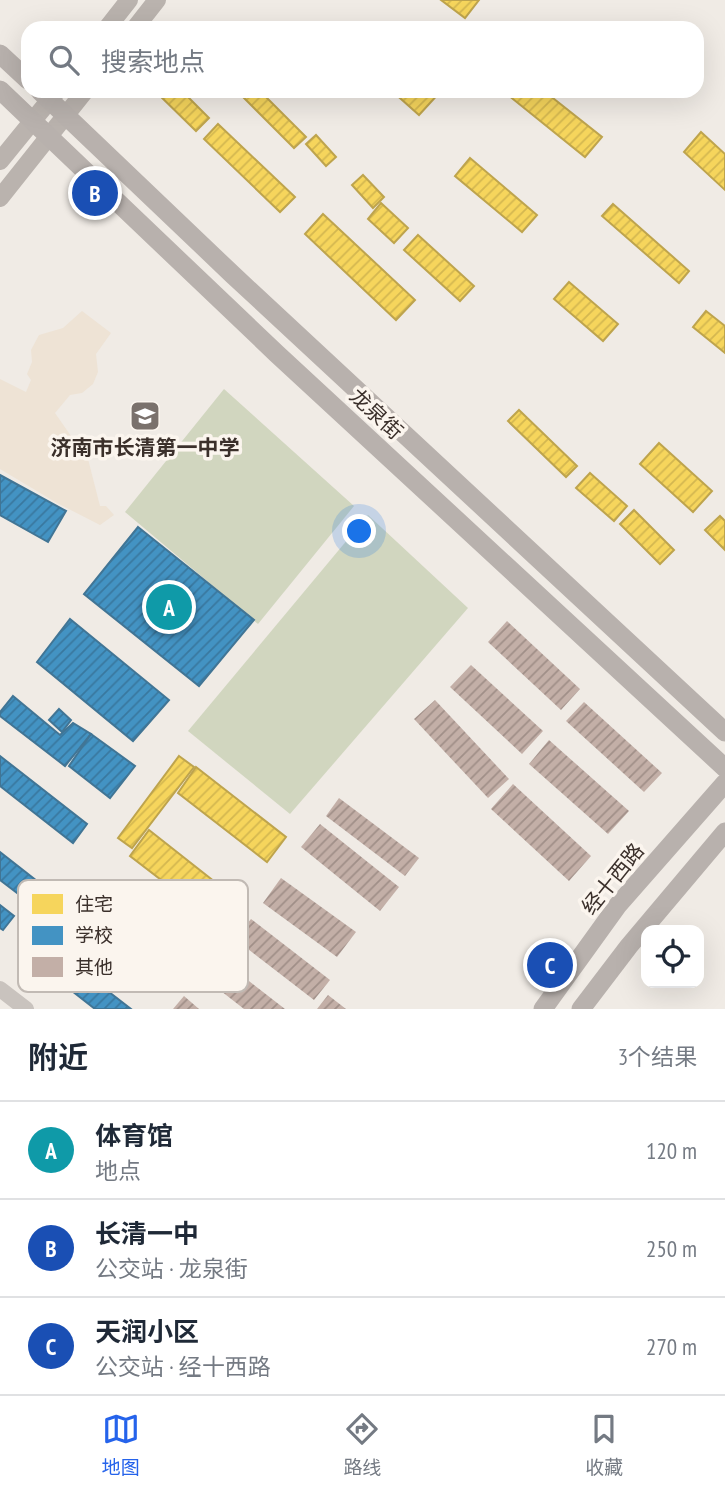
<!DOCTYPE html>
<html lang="zh">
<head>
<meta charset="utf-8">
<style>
  body { margin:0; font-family:"PT Sans Narrow","Noto Sans SC",sans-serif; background:#f2f2f3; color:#1f2937 }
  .controls { position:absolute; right:21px; bottom:21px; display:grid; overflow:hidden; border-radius:14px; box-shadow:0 7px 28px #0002 }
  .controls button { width:63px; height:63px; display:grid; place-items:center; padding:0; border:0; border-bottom:2px solid #e0e1e3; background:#fff; color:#1f2937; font:35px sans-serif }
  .you { position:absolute; left:360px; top:532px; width:24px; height:24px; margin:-18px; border:5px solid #fff; border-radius:50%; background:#1a73e8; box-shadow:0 0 0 10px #1a73e833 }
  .badge { display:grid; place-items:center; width:46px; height:46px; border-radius:50%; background:#2563eb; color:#fff; font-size:23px; font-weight:700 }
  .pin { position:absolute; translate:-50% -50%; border:4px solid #fff; box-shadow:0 2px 7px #0006 }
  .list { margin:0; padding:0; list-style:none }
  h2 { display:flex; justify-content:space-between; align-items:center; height:91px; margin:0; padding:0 28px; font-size:30px }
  h2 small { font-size:23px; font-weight:400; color:#747a83 }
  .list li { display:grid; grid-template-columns:46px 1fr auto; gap:21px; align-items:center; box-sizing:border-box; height:98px; padding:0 28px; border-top:2px solid #e0e1e3 }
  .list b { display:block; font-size:26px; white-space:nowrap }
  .list p { margin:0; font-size:23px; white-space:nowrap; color:#747a83 }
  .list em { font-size:23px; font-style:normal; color:#747a83 }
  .icon { flex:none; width:38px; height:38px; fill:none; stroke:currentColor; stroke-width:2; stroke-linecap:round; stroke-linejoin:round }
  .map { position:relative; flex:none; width:725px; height:1009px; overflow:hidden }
  .search { position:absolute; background:#fff; box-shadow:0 7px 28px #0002; left:21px; right:21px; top:21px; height:77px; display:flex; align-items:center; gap:18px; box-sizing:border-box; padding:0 24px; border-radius:21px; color:#747a83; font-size:26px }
  .sheet { height:385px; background:#fff }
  nav { display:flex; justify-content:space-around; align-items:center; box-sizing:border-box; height:98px; border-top:2px solid #e0e1e3; background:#fff; font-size:19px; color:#747a83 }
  nav a { display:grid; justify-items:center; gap:4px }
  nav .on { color:#2563eb }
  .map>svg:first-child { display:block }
  .pitch { fill:#d1d6bf }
  .plaza { fill:#eee3d5 }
  .homes { fill:url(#homes-hatch); stroke:#bea44d; stroke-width:2 }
  .schools { fill:url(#schools-hatch); stroke:#417595; stroke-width:2 }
  .building { fill:url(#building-hatch) }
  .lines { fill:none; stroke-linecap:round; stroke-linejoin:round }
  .tertiary { stroke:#c9c3be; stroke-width:16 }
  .secondary { stroke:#bab3ae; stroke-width:18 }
  .primary { stroke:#b8b1ad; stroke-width:19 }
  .labels { text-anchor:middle; stroke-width:7; stroke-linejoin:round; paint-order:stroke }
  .street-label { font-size:21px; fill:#3b302b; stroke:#fbf5ee }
  .poi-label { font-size:21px; font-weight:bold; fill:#3b302b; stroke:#fbf5ee }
  .key { fill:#fbf5ee; stroke:#c1bab4; stroke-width:2 }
  .key-label { font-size:19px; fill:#3b302b }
</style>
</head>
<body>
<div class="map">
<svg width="725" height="1009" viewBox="0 0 725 1009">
  <defs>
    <pattern id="homes-hatch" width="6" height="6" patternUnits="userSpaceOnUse" patternTransform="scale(1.75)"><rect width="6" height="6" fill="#f6d55c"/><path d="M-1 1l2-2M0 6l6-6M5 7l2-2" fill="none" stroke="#d4b750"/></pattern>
    <pattern id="schools-hatch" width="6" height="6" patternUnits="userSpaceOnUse" patternTransform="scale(1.75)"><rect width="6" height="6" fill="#4393c3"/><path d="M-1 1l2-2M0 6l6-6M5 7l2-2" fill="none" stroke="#39789f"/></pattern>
    <pattern id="building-hatch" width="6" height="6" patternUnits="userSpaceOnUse" patternTransform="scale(1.75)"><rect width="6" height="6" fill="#c3afa7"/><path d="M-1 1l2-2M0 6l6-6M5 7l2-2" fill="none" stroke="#a08f88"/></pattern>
  </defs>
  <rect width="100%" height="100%" fill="#f0ebe5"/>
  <g class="pitch">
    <path d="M224 389 354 506 258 624 125 512Z"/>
    <path d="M368 515 468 608 290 814 188 731Z"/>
  </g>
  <path class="plaza" d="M82 311 111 333 96 354 98 372 93 384 82 393 70 395 55 413 71 436 82 438 88 445 87 455 100 506H106L114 515 100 525 57 503 0 469V379L26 392 31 380 27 374 32 362 31 350 39 335 63 328Z"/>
  <g class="homes">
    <path d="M441 0H479L465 18Z"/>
    <path d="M155 91H182L209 118 196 131Z"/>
    <path d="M249 91H260L306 137 294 148 243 97Z"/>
    <path d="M392 91H441L419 115Z"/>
    <path d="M503 91H544L602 137 585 157Z"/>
    <path d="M218 124 295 197 280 212 204 139Z"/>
    <path d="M701 132 725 154V190L684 152Z"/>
    <path d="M316 135 336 157 326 166 306 144Z"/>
    <path d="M470 158 537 215 522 232 455 176Z"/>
    <path d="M363 175 384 197 373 208 352 185Z"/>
    <path d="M381 203 408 228 394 243 368 219Z"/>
    <path d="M613 204 689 271 679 283 602 216Z"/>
    <path d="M323 214 415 300 396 320 305 234Z"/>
    <path d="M418 235 474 286 460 301 404 250Z"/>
    <path d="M569 282 618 324 603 341 554 299Z"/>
    <path d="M706 311 725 326V353L693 327Z"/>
    <path d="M519 410 577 466 566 477 508 421Z"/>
    <path d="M659 443 712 491 693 512 640 464Z"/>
    <path d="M590 473 627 506 614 521 576 488Z"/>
    <path d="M634 510 674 550 660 564 620 524Z"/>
    <path d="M720 516 725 521V550L705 530Z"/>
    <path d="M179 756 194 767 132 848 118 838Z"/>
    <path d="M196 767 286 837 267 862 178 793Z"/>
    <path d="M149 830 239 901 220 925 130 856Z"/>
  </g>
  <g class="schools">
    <path d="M0 475 66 511 48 542 0 515Z"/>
    <path d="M138 527 254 620 199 686 84 594Z"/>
    <path d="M70 619 169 700 133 741 37 662Z"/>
    <path d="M13 696 60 735 73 723 91 734 65 766 0 716V712Z"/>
    <path d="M59 709 71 720 62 732 49 720Z"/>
    <path d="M91 734 135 766 110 798 69 766Z"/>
    <path d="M0 756 87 824 73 843 0 786Z"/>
    <path d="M0 852 42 885 29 902 0 880Z"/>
    <path d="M0 905 14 916 3 930 0 928Z"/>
    <path d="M34 934 131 1009H95L21 951Z"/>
  </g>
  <g class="building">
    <path d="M507 621 580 689 561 710 488 642Z"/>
    <path d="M471 665 543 731 522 754 450 687Z"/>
    <path d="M435 700 509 779 488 798 414 719Z"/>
    <path d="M584 702 662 773 644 792 566 721Z"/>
    <path d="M549 740 629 811 608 834 529 764Z"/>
    <path d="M513 784 591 856 569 881 491 809Z"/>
    <path d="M339 798 419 858 405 876 326 816Z"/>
    <path d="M320 824 399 887 380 911 301 847Z"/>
    <path d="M281 878 356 932 337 957 263 903Z"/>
    <path d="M251 919 330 980 314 1000 235 939Z"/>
    <path d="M218 957 285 1009H244L203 977Z"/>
    <path d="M328 995 346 1009H317Z"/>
    <path d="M184 996 199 1009H173Z"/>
  </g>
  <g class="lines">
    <path class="tertiary" d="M0 989 26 1009"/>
    <g class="secondary">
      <path d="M107 28 129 0"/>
      <path d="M135 28 157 0"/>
      <path d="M0 161 57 91"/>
      <path d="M0 198 85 91"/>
    </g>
    <g class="primary">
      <path d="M0 54 28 80"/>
      <path d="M0 90 277 354 725 768"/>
      <path d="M40 91 233 275 725 732"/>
      <path d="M543 1009 618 905 725 783"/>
      <path d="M581 1009 629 946 725 832"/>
    </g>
  </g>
  <defs>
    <g id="school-square" transform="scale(1.575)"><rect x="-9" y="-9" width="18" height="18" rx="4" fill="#7a716c" stroke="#fbf5ee"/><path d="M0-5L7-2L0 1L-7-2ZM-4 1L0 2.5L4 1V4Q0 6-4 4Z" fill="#fff"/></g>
  </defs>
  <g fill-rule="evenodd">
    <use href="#school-square" x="145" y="416"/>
  </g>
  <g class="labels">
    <g class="street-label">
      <text transform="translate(376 414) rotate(43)" y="7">龙泉街</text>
      <text transform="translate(613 879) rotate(-51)" y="7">经十西路</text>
    </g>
    <g class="poi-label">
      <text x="145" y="455">济南市长清第一中学</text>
    </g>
  </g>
  <rect x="18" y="880" width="230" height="112" rx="10" class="key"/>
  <rect x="32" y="894" width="31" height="20" fill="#f6d55c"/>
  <rect x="32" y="926" width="31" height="19" fill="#4393c3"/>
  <rect x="32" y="957" width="31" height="20" fill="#c3afa7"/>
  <g class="key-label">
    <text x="75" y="911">住宅</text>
    <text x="75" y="942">学校</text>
    <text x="75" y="974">其他</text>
  </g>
</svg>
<div class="controls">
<button><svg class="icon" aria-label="locate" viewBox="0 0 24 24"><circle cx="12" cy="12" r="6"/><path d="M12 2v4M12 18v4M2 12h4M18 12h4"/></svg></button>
</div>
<div class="you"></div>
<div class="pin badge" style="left:169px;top:607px;background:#0f9aa8">A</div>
<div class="pin badge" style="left:95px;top:193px;background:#1a4fb4">B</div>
<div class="pin badge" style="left:550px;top:965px;background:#1a4fb4">C</div>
<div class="search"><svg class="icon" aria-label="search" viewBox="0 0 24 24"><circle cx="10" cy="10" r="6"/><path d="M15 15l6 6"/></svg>搜索地点</div>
</div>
<section class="sheet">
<h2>附近<small>3个结果</small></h2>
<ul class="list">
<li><span class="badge" style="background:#0f9aa8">A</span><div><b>体育馆</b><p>地点</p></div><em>120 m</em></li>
<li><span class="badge" style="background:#1a4fb4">B</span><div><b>长清一中</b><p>公交站 · 龙泉街</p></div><em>250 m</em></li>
<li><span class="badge" style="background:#1a4fb4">C</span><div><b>天润小区</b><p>公交站 · 经十西路</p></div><em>270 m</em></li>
</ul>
</section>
<nav>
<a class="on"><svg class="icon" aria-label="map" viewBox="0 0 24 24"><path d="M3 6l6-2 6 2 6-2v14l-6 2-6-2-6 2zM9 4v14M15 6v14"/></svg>地图</a>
<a><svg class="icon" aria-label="directions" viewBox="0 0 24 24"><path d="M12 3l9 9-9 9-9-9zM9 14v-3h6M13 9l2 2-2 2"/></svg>路线</a>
<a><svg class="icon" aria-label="saved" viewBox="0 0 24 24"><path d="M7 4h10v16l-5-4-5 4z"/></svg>收藏</a>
</nav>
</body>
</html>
